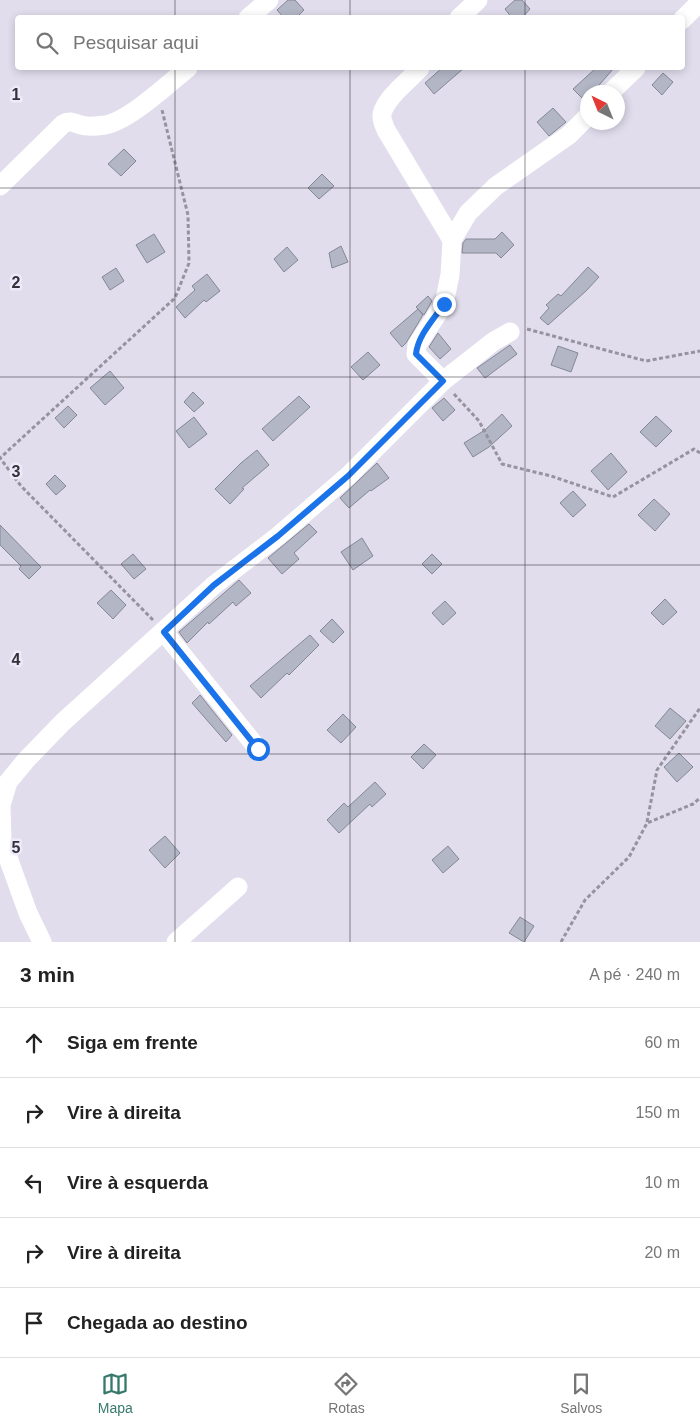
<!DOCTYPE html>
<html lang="pt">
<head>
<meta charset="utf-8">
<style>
  body { margin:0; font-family:Arial,sans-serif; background:#f2f2f2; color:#222 }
  .compass { position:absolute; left:580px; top:85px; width:45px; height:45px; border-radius:50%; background:#fff; box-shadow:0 2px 8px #0003; rotate:317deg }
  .stop { position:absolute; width:15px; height:15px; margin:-11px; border:4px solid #1a73e8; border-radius:50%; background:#fff }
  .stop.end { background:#1a73e8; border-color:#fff; box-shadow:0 1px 5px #0008 }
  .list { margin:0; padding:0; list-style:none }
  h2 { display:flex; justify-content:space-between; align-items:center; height:65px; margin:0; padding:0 20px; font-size:21px }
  h2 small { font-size:16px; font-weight:400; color:#767676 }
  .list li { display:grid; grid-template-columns:32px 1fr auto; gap:15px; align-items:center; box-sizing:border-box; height:70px; padding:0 20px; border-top:1px solid #e0e0e0 }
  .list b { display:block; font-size:19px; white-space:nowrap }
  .list em { font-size:16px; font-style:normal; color:#767676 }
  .icon { flex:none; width:28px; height:28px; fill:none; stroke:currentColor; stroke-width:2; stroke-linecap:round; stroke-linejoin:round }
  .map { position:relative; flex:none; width:700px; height:942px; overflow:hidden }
  .search { position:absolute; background:#fff; box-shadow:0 2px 8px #0003; left:15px; right:15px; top:15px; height:55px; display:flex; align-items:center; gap:12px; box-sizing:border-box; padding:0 18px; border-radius:5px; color:#767676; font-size:19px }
  .sheet { height:415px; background:#fff }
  nav { display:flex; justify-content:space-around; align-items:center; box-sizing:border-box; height:70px; border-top:1px solid #e0e0e0; background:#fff; font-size:14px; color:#767676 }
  nav a { display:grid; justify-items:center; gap:2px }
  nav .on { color:#377a6c }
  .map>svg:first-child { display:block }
  .building { fill:#b2b6c5; stroke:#848896 }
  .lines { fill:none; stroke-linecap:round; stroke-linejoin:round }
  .path { stroke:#96939e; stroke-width:3; stroke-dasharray:4 2.5; stroke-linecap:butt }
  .minor { stroke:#fff; stroke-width:19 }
  .route { stroke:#1a73e8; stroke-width:6 }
  .grid { fill:none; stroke:#343238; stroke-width:1; stroke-opacity:0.55 }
  .grid-label { font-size:16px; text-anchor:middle; font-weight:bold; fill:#343238; stroke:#eeeafa; stroke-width:5; stroke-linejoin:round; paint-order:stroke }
</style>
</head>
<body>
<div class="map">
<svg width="700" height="942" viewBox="0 0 700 942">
  <rect width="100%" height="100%" fill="#e1dded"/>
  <g class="building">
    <path d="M288 0H295L304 10 296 18H284L277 10Z"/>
    <path d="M515 0H522L530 9 522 18H512L505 9Z"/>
    <path d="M442 68H464L434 94 425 83Z"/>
    <path d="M596 68H614L593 92H588V98L585 101 573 89Z"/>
    <path d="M663 73 673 82 662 95 652 85Z"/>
    <path d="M553 108 566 122 549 136 537 122Z"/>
    <path d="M124 149 136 161 121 176 108 164Z"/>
    <path d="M322 174 334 186 319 199 308 188Z"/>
    <path d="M502 232 514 245 501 258 496 253H462L463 243 466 239H495Z"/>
    <path d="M154 234 165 252 147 263 136 245Z"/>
    <path d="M341 246 348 262 332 268 329 253Z"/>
    <path d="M287 247 298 260 284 272 274 259Z"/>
    <path d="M588 267 599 277 586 291 548 325 540 318 549 308 546 305 558 294 561 296Z"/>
    <path d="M116 268 124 281 110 290 102 277Z"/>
    <path d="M207 274 220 291 206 302 204 300 185 318 176 307 195 290 192 286Z"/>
    <path d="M428 296 432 301 424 315 416 307Z"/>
    <path d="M418 309 423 315 406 343 402 347 390 333Z"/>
    <path d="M438 333 451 349 440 359 429 347Z"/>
    <path d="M510 345 517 354 485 378 477 368Z"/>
    <path d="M558 346 578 353 571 372 551 365Z"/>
    <path d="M368 352 380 365 363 380 351 367Z"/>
    <path d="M110 371 124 388 105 405 90 388Z"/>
    <path d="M193 392 204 403 194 412 184 402Z"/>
    <path d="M299 396 310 407 273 441 262 429Z"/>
    <path d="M444 398 455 410 443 421 432 408Z"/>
    <path d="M68 406 77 415 64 428 55 418Z"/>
    <path d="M502 414 512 426 489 447 473 457 464 443 485 430Z"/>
    <path d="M656 416 672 431 656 447 640 432Z"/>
    <path d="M194 417 207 434 189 448 176 431Z"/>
    <path d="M257 450 269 465 242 488 244 489 230 504 215 489 241 463Z"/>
    <path d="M611 453 627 472 608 490 591 471Z"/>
    <path d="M377 463 389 478 371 491 370 490 349 508 340 498Z"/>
    <path d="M55 475 66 486 56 495 46 484Z"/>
    <path d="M573 491 586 505 573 517 560 503Z"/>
    <path d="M654 499 670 514 655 531 638 515Z"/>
    <path d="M309 524 317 532 294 553 299 559 282 574 268 558Z"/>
    <path d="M0 525 41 567 29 579 19 569 21 566 0 545Z"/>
    <path d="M362 538 373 556 353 570 341 552Z"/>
    <path d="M133 554 146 569 134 579 121 564Z"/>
    <path d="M432 554 442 564 432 574 422 564Z"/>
    <path d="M239 580 251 593 236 606 233 602 209 624 208 622 187 643 179 632Z"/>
    <path d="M111 590 126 605 113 619 97 603Z"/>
    <path d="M665 599 677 612 663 625 651 613Z"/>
    <path d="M445 601 456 613 443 625 432 613Z"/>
    <path d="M332 619 344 632 333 643 320 631Z"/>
    <path d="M310 635 319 645 289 675 287 673 261 698 250 686Z"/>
    <path d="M200 695 232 735 226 742 192 703Z"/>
    <path d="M670 708 686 721 670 739 655 726Z"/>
    <path d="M343 714 356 727 341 743 327 730Z"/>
    <path d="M424 744 436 755 423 769 411 757Z"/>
    <path d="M679 753 693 767 677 782 664 767Z"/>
    <path d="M375 782 386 794 372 807 370 804 339 833 327 820 344 803 348 807Z"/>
    <path d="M165 836 180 853 165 868 149 850Z"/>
    <path d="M448 846 459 859 443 873 432 860Z"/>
    <path d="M520 917 534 926 524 942 509 933Z"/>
  </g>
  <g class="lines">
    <g class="path">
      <path d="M527 329 646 361 700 351"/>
      <path d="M454 394 479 421 502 464 551 476 613 497 694 449 700 453"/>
      <path d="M153 620 21 486 0 458 175 298 189 263 188 215 162 110"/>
      <path d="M647 822 657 770 700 708"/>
      <path d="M561 942 585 900 629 857 647 823 693 804 700 798"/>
    </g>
    <g class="minor">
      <path d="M248 18 269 0"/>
      <path d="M459 18 478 0"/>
      <path d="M682 20 700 2"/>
      <path d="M420 68C410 80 386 97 382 114 381 119 384 125 386 130L452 240"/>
      <path d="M611 92 636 68"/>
      <path d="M0 186 63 124C70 120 74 123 81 125 87 127 98 126 105 125 129 121 168 84 188 68"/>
      <path d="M443 381 416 354 417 345 421 339 444 304 450 275 452 240 468 213 496 186 569 135 588 116"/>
      <path d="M164 632 258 749"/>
      <path d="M42 942 28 913 2 841 1 805 8 782 27 759 63 722 214 585 278 536 348 476 443 381 494 341 510 332"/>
      <path d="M176 942 238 887"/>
    </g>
  </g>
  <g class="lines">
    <path class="route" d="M258 749 164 632 214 585 278 536 348 476 443 381 416 354C418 335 434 319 444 304"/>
  </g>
  <path class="grid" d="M175 0V18M350 0V18M525 0V18M175 68V942M350 68V942M525 68V942M0 188H700M0 377H700M0 565H700M0 754H700"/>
  <g class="grid-label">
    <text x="16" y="100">1</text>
    <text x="16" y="288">2</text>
    <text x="16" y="477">3</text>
    <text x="16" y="665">4</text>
    <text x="16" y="853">5</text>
  </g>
</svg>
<svg class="compass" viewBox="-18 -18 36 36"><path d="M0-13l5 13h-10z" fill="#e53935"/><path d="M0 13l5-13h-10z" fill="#767676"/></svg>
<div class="stop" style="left:258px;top:749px"></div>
<div class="stop end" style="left:444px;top:304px"></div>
<div class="search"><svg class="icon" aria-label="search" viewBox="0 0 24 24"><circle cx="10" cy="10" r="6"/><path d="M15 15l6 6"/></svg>Pesquisar aqui</div>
</div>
<section class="sheet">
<h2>3 min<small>A pé · 240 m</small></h2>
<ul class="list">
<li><svg class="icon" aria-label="ahead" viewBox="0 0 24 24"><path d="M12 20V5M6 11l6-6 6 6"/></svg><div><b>Siga em frente</b></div><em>60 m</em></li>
<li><svg class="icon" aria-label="right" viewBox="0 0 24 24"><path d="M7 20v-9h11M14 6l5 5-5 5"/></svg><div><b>Vire à direita</b></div><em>150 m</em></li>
<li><svg class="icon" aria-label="left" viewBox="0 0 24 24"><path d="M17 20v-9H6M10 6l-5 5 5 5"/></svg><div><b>Vire à esquerda</b></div><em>10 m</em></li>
<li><svg class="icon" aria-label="right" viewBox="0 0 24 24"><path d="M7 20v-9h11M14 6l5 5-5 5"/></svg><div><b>Vire à direita</b></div><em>20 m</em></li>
<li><svg class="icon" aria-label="arrive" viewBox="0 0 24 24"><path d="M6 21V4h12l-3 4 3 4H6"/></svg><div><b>Chegada ao destino</b></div></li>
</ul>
</section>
<nav>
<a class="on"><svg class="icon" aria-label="map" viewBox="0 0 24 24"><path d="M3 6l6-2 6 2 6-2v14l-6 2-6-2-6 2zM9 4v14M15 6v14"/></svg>Mapa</a>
<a><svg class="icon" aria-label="directions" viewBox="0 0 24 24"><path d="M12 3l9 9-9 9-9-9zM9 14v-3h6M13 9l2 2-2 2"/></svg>Rotas</a>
<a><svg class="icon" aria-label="saved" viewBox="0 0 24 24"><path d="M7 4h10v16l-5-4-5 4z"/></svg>Salvos</a>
</nav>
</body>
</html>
